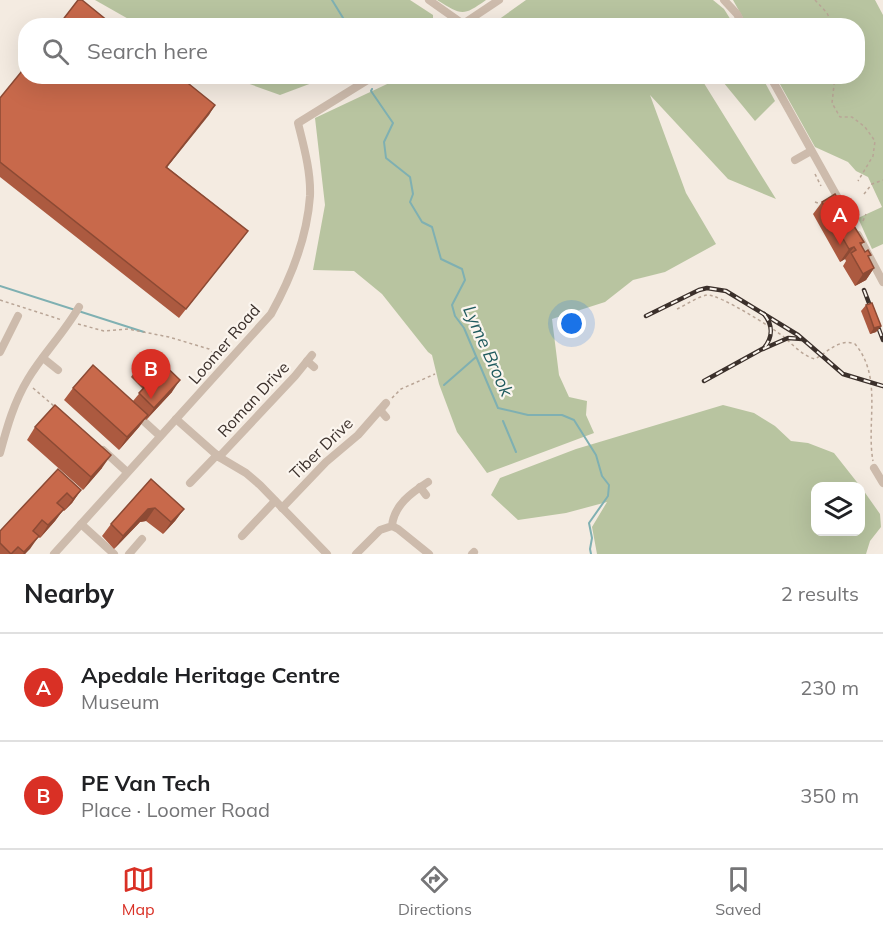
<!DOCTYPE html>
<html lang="en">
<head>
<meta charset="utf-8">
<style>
  body { margin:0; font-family:Mulish,sans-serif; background:#f2f2f2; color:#202124 }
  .controls { position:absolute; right:18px; bottom:18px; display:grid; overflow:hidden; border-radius:12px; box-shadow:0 6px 24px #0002 }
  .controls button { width:54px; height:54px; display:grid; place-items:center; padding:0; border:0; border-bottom:2px solid #e0e0e0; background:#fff; color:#202124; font:30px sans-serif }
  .you { position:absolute; left:572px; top:324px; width:21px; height:21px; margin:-15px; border:4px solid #fff; border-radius:50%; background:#1a73e8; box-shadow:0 0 0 9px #1a73e833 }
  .badge { display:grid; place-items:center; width:39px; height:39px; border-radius:50%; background:#d93025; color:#fff; font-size:20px; font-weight:700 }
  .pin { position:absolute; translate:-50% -50px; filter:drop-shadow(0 2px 3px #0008) }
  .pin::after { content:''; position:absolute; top:32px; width:21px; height:18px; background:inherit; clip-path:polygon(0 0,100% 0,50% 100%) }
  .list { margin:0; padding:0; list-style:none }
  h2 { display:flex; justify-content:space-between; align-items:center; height:78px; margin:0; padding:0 24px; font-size:26px }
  h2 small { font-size:20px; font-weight:400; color:#757577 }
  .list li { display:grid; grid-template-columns:39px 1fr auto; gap:18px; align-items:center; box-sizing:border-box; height:108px; padding:0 24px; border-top:2px solid #e0e0e0 }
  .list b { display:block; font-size:22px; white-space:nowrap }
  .list p { margin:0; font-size:20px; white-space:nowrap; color:#757577 }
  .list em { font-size:20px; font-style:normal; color:#757577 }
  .icon { flex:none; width:33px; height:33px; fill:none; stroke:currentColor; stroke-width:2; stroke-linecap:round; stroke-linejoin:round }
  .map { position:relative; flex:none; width:883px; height:554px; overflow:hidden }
  .search { position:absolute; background:#fff; box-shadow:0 6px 24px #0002; left:18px; right:18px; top:18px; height:66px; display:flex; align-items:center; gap:15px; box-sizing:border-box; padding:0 21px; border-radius:24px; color:#757577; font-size:22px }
  .sheet { height:294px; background:#fff }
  nav { display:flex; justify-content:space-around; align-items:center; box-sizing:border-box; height:84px; border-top:2px solid #e0e0e0; background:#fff; font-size:16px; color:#757577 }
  nav a { display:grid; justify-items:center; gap:3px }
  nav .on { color:#d93025 }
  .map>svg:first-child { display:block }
  .green { fill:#b8c4a0 }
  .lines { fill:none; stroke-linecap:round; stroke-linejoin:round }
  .stream { stroke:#7fb0b2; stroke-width:2 }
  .path { stroke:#b9a596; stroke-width:1.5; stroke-dasharray:3 3; stroke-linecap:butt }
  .minor { stroke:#cdbbac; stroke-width:8 }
  .rail-casing { stroke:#3b302b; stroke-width:4.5 }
  .rail { stroke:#fbf5ee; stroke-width:2; stroke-dasharray:7; stroke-linecap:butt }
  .wall { fill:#ac5a40 }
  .shaded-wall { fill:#8c4a34 }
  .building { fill:#c8694b; stroke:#8c4a34; stroke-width:1.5 }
  .labels { text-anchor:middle; stroke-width:4.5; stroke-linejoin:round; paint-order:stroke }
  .street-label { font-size:16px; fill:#3b302b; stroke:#fbf5ee }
  .water-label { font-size:18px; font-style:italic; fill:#1f5a5e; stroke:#fbf5ee }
</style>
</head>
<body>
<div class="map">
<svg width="883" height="554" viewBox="0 0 883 554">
  <rect width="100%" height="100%" fill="#f4ebe1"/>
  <g class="green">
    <path d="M95 0H410L433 15V25H139Z"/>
    <path d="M437 0H486C462 17 462 15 437 0Z"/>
    <path d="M526 0H713L724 9 734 25H491Z"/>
    <path d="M733 0H875L883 15V244L872 249 858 218 882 207 868 177 856 171 848 162 815 147 776 77 858 76V26L747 25Z"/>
    <path d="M230 77H328L280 95Z"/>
    <path d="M402 77H704L702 80 776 199 728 179 650 95 686 193 716 244 665 272 633 280 605 302 552 319 559 375 569 397 587 401 586 415 594 433 487 473 457 432 439 384 432 355 428 352 382 294 354 271 313 270 325 205 315 118Z"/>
    <path d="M719 77H762L775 101 755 121Z"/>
    <path d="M723 405 754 413 775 426 791 441 808 443 834 453 860 486 816 487V532H860L861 487 880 514 881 527 870 541 866 554H597L592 527 607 502 566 513 518 520 491 495 500 478 576 449Z"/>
  </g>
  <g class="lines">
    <g class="stream">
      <path d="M332 0 348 26"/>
      <path d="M372 89 371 91 393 123 384 142 386 158 410 177 413 194 410 202 422 222 432 227 441 259 462 269 465 280 452 305 455 316 464 328 498 408 528 415H562L574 420 596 455 602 476 609 485 608 496 589 523 592 538 590 549 591 554"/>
      <path d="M0 286 144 332"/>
      <path d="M444 385 476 357"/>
      <path d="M503 421 516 452"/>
    </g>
    <g class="path">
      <path d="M815 0 827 13 833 26"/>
      <path d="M835 76 832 103 840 117H852L865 127 875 141 873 156 858 181"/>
      <path d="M815 174 821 186"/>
      <path d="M864 194 872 184 883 180"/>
      <path d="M815 202 821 204"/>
      <path d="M863 221 866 214"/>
      <path d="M0 300 62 320"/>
      <path d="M677 309C686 305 697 297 707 295 719 294 773 328 784 337 793 345 803 356 815 359 828 352 839 338 855 344 883 377 866 423 873 461"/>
      <path d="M78 324 104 331 128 329 169 337 209 349 219 358"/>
      <path d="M33 388 54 406"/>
      <path d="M392 398 401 389 435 374"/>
    </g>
    <g class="minor">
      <path d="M429 0 463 24"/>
      <path d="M724 0 737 14 743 26"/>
      <path d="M460 26 499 0"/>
      <path d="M770 76 843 207"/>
      <path d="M795 160 811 151"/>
      <path d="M858 235 883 282"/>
      <path d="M0 352 18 316"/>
      <path d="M43 358 58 370"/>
      <path d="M307 361 314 367"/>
      <path d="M380 410 386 417"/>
      <path d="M136 414 160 436"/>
      <path d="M176 419 219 457 246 473 260 485 327 554"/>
      <path d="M103 450 127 472"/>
      <path d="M0 453C7 427 14 402 28 379 43 354 64 333 79 307"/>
      <path d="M219 457 295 376 312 355"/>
      <path d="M874 468 883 483"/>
      <path d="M190 483 217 455"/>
      <path d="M420 487 426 495"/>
      <path d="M282 508 326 462 358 435 386 403"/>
      <path d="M81 524 114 554"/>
      <path d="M392 526 398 529 429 554"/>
      <path d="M242 536 275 501"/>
      <path d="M54 554 271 314C291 278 307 239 310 196 311 172 304 147 298 123L374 76"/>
      <path d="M129 554 142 539"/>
      <path d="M356 554 380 530 392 526C394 505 411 493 428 482"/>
      <path d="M472 554 474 552"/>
    </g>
    <g class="rail-casing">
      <g id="rail">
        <path d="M864 290 883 340"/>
        <path d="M646 316 699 290 707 288 726 291 798 335 843 374 883 386"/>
        <path d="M763 349 788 338 802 339"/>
        <path d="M704 381 764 348C773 337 773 325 764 314"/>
      </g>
    </g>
    <use href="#rail" class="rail"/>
  </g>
  <g class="wall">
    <path d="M0 98 215 105 167 167 248 231 179 318 0 177Z"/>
    <path d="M822 202 853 224 864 242 861 245 874 268 866 280 855 286 843 266 846 261 845 259 840 262 813 214Z"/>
    <path d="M866 305 881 326 876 332 870 334 861 311Z"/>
    <path d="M139 365 172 392 146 420 145 419 139 427 119 450 64 400 73 388 133 401 143 389 131 377Z"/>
    <path d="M35 427 102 468 83 490 27 440Z"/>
    <path d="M58 469 81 490 72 503 64 511 63 510 55 521 40 538 38 537 25 554H0V531Z"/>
    <path d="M151 479 184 509 175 521 163 534 146 521 140 522 114 549 102 536 111 524Z"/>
  </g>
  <g class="shaded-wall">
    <path d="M215 105 209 115 160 176 166 167Z"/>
    <path d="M854 247 845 259 840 262 849 249Z"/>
    <path d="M874 268 866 280 855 286 863 274Z"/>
    <path d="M881 326 876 332 870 334 874 328Z"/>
    <path d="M180 380 172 392 146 420 154 408Z"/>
    <path d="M148 415 139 427 119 450 127 437Z"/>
    <path d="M111 455 102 468 83 490 91 477Z"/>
    <path d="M81 490 72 503 64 511 73 499Z"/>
    <path d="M155 508 146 521 140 522 114 549 123 536 148 509Z"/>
    <path d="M64 509 55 521 40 538 48 525Z"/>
    <path d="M184 509 175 521 163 534 171 522Z"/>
    <path d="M39 536 30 549 25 554H23Z"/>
  </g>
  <g class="building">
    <path d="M78 0H82L114 26H58Z"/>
    <path d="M26 66V76H179L215 105 166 167 248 231 186 309 0 162V98Z"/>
    <path d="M835 194 849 217H851L854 222 852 223 864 242 860 243 865 252 868 250 871 255 868 256 874 268 863 274 851 253 856 250 854 247 849 249 822 202Z"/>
    <path d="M872 303 881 326 874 328 866 305Z"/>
    <path d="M151 352 180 380 154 408 139 393 153 378 139 365Z"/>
    <path d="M93 365 148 415 127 437 73 388Z"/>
    <path d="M55 405 111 455 91 477 35 427Z"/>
    <path d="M58 469 81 490 73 499 67 493 57 503 64 509 48 525 42 520 33 531 39 536 24 552 18 547 11 554 0 543V531Z"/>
    <path d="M151 479 184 509 171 522 155 508 148 509 123 536 111 524Z"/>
  </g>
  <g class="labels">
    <g class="street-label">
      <text transform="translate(224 344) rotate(-49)" y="6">Loomer Road</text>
      <text transform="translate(253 399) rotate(-47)" y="6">Roman Drive</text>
      <text transform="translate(321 448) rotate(-44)" y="6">Tiber Drive</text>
    </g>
    <g class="water-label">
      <text transform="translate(488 351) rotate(66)" y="6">Lyme Brook</text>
    </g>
  </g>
</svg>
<div class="controls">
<button><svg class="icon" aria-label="layers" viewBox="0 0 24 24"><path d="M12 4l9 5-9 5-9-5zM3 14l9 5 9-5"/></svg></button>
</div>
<div class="you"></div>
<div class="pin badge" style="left:840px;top:245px">A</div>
<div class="pin badge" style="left:151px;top:399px">B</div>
<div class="search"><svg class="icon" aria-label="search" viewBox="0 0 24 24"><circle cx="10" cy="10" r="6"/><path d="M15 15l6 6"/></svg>Search here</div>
</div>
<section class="sheet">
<h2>Nearby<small>2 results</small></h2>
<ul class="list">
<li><span class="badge">A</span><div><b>Apedale Heritage Centre</b><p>Museum</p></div><em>230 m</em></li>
<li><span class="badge">B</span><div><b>PE Van Tech</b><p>Place · Loomer Road</p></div><em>350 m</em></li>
</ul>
</section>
<nav>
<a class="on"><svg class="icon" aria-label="map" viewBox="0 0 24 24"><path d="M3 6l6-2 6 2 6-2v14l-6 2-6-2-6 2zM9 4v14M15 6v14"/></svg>Map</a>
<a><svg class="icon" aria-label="directions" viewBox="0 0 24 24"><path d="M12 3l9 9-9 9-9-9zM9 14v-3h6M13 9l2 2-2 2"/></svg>Directions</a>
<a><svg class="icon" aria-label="saved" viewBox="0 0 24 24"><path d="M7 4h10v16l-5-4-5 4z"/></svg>Saved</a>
</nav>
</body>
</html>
